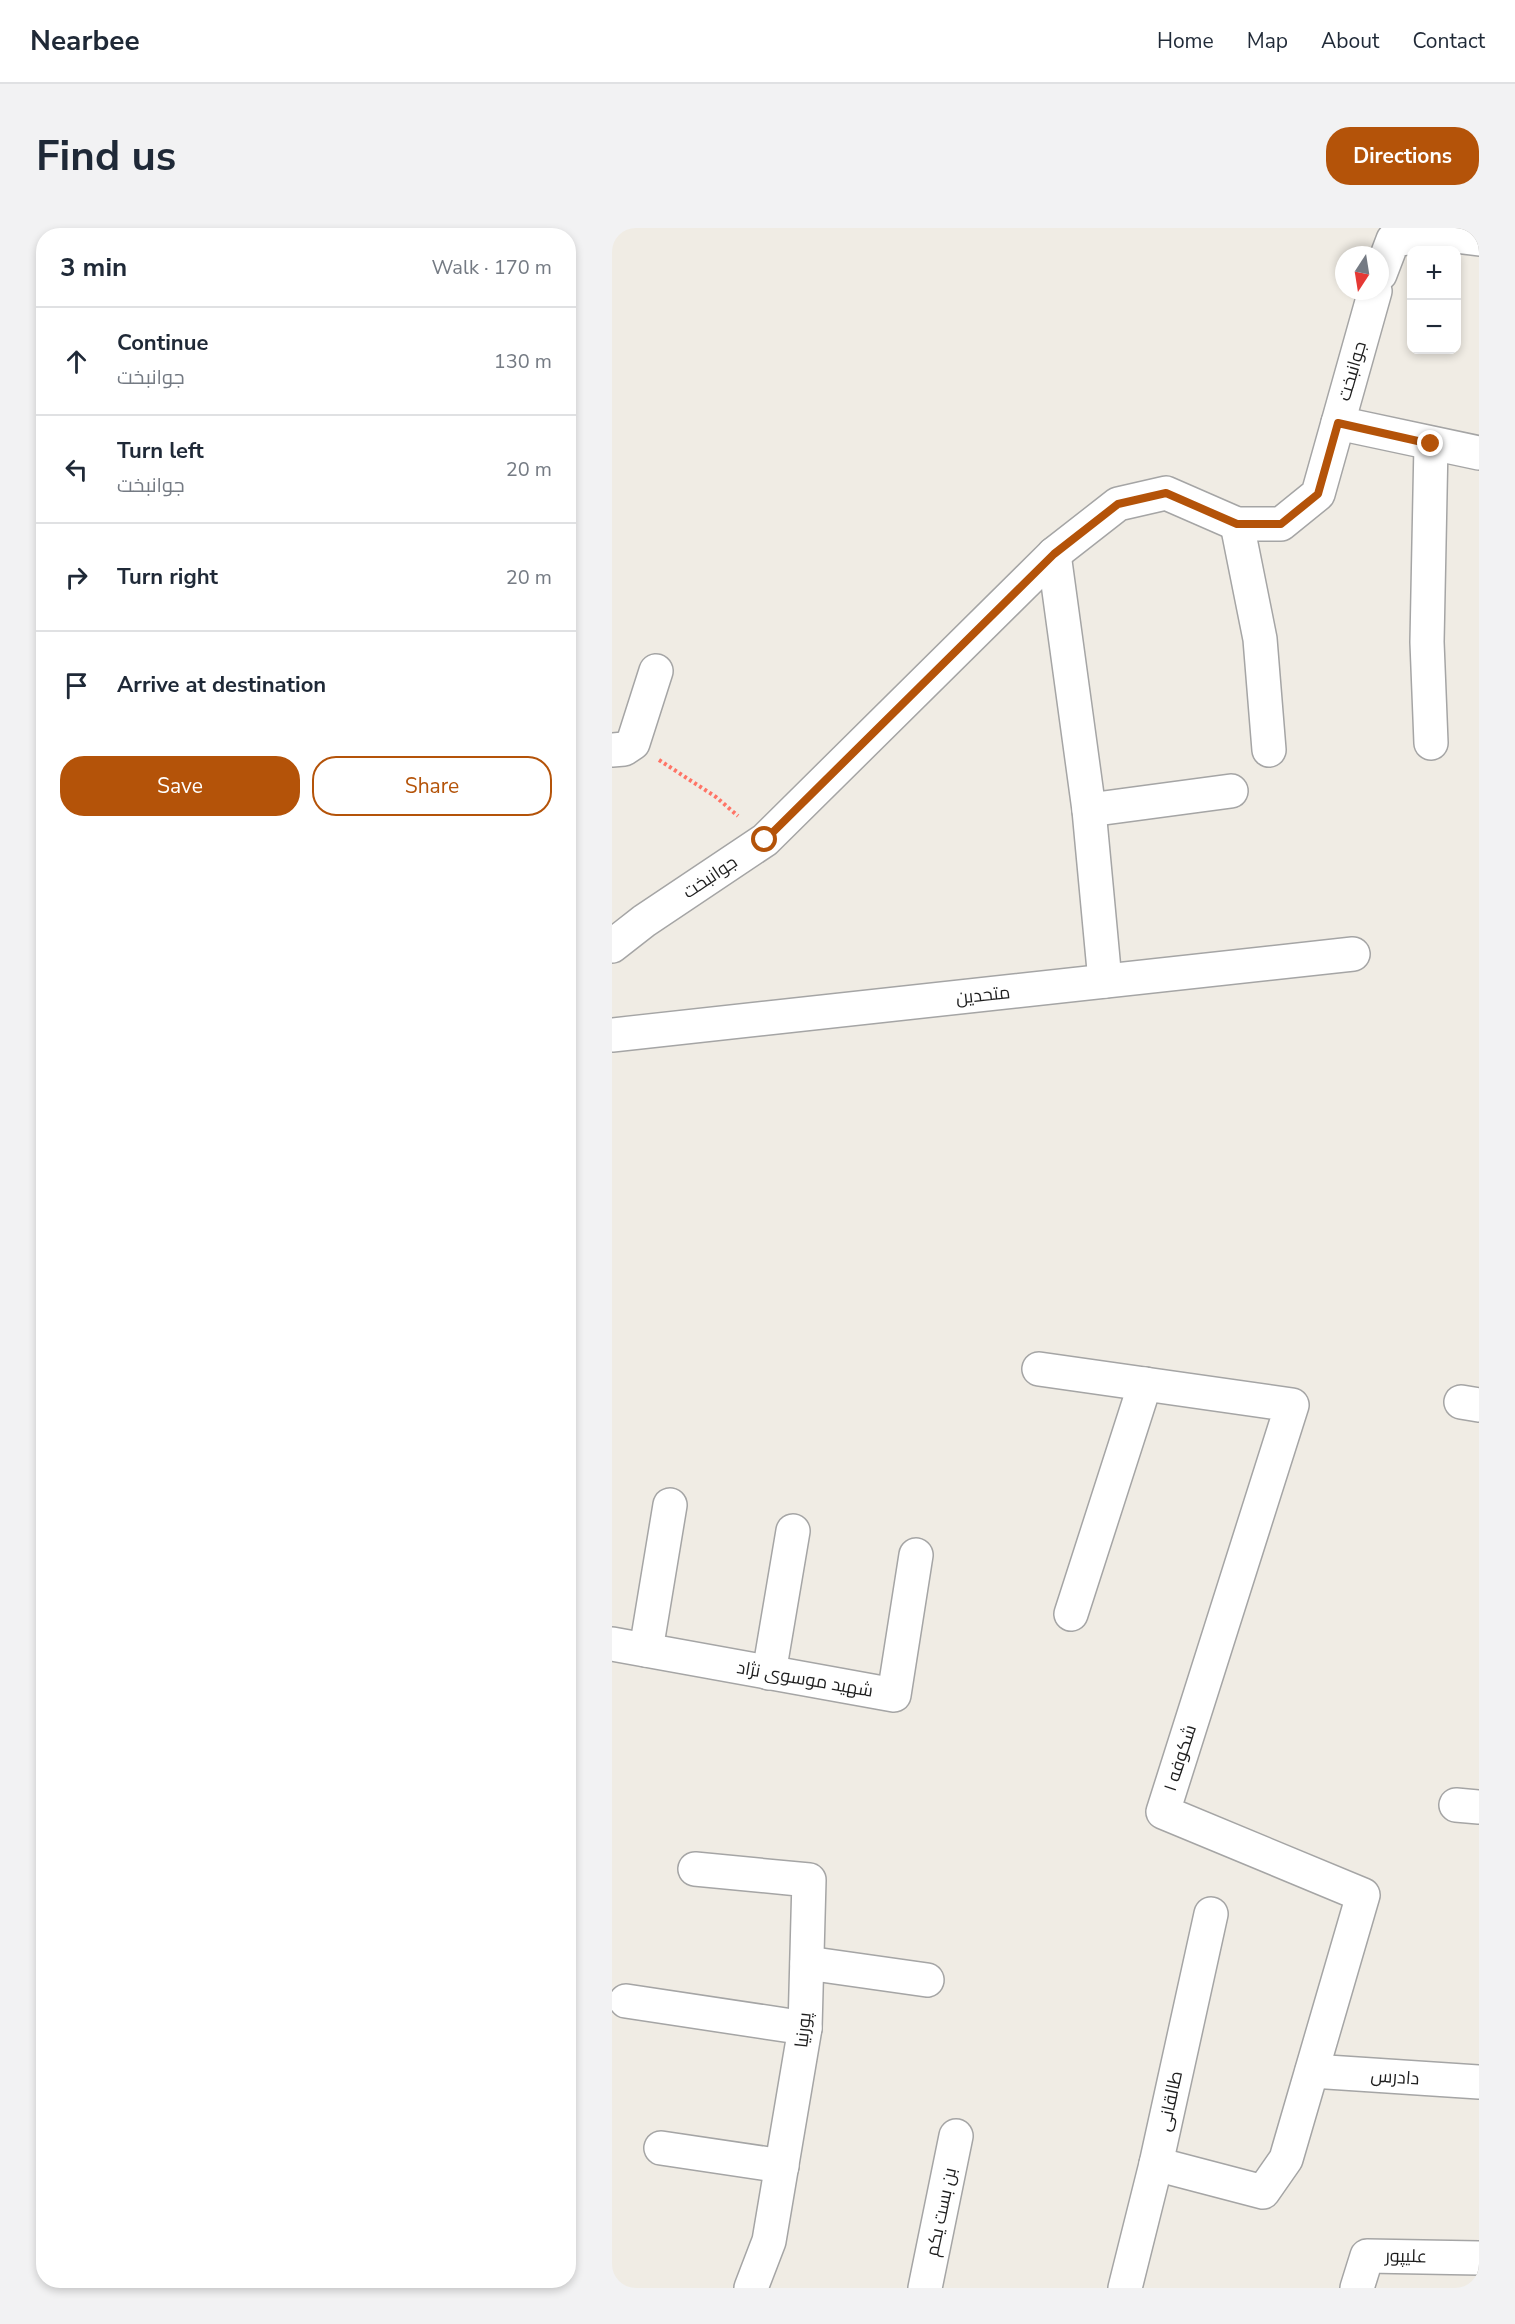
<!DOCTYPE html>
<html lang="en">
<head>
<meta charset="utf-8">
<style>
  body { margin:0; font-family:"Nunito Sans",Cairo,sans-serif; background:#f2f2f3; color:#1f2937 }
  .controls { position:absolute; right:18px; top:18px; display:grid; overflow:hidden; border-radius:12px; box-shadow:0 3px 9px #0003 }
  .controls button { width:54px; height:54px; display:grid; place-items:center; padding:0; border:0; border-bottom:2px solid #e0e1e3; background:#fff; color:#1f2937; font:30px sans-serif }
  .compass { position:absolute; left:723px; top:18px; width:54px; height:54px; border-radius:50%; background:#fff; box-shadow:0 3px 9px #0003; rotate:192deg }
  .stop { position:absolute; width:18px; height:18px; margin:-14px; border:4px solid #b45309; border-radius:50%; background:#fff }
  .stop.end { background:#b45309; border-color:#fff; box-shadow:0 2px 6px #0008 }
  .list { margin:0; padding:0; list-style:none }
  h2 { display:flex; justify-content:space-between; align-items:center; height:78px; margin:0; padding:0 24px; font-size:26px }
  h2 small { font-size:20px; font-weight:400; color:#747a83 }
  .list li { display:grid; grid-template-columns:39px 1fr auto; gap:18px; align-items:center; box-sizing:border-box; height:108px; padding:0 24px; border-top:2px solid #e0e1e3 }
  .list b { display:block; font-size:22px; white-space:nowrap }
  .list p { margin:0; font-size:20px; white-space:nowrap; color:#747a83 }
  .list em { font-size:20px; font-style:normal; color:#747a83 }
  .actions { display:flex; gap:12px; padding:18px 24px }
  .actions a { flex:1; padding:14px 0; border:2px solid #b45309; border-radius:24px; text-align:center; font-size:21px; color:#b45309 }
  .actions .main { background:#b45309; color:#fff }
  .icon { flex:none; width:33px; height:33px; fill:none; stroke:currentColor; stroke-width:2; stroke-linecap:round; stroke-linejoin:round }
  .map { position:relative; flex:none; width:867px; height:2060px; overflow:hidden; border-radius:24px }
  header { display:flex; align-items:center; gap:36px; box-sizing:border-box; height:84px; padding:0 30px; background:#fff; border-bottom:2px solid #e0e1e3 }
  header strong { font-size:28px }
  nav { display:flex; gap:33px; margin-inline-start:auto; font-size:21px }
  .intro { display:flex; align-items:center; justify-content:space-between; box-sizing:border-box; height:144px; padding:0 36px }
  h1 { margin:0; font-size:42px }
  .button { padding:15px 27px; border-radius:24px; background:#b45309; color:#fff; font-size:21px; font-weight:700 }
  main { display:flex; gap:36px; padding:0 36px }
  aside { flex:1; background:#fff; border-radius:24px; box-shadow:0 3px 9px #0003 }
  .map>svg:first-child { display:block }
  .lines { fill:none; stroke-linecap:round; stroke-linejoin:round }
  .street-casing { stroke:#a5a5a5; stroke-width:36 }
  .path { stroke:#ff7466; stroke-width:4; stroke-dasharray:3 3; stroke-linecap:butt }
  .street { stroke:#fff; stroke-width:33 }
  .route { stroke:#b45309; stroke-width:8 }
  .labels { text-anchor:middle; stroke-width:6; stroke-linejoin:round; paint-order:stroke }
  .street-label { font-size:18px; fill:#1e1e1e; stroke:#fff }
</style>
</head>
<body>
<header>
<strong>Nearbee</strong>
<nav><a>Home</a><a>Map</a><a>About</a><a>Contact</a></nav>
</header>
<div class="intro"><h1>Find us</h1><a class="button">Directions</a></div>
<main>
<aside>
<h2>3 min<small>Walk · 170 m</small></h2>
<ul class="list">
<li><svg class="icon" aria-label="ahead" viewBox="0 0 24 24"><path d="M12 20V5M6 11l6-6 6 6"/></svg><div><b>Continue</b><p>جوانبخت</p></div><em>130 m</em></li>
<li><svg class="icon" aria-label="left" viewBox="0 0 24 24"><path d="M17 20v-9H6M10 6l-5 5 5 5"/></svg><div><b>Turn left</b><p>جوانبخت</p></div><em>20 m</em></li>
<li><svg class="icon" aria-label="right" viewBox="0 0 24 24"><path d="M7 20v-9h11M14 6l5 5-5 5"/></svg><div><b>Turn right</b></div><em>20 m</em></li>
<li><svg class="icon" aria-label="arrive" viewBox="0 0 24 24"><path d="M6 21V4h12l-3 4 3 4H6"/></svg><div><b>Arrive at destination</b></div></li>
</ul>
<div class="actions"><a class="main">Save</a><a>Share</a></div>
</aside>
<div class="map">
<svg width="867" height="2060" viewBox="0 0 867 2060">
  <rect width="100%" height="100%" fill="#f0ece4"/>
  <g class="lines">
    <g class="street-casing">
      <g id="street">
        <path d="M768 46 781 12 827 6 867 11"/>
        <path d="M726 195 867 225"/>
        <path d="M625 296 648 411 657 522"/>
        <path d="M442 326 477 582 493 753"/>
        <path d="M819 515 815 414 819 216"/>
        <path d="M0 522 12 521 21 515 44 443"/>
        <path d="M477 582 619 563"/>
        <path d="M0 718 32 693 153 612 442 326 506 276 554 265 625 296H669L706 266 763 63"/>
        <path d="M0 807 741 726"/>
        <path d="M427 1141 680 1177 551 1584 751 1667 674 1931 651 1964 544 1936"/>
        <path d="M849 1174 867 1177"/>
        <path d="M459 1386 533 1156"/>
        <path d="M0 1416 282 1467 304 1327"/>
        <path d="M34 1422 58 1277"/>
        <path d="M157 1445 181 1303"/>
        <path d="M844 1577 867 1579"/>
        <path d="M83 1641 197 1652 193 1800 157 2013 139 2060"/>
        <path d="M195 1735 315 1752"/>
        <path d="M14 1773 193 1800"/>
        <path d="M700 1843 867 1854"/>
        <path d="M49 1920 170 1938"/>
        <path d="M313 2060 344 1908"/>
        <path d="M513 2060 544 1936 599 1686"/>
        <path d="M745 2060 755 2028 867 2030"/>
      </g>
    </g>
    <path class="path" d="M47 532 104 569 126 588"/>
    <use href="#street" class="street"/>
  </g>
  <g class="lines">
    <path class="route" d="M153 612 442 326 506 276 554 265 625 296H669L706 266 726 195 819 216"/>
  </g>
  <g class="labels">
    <g class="street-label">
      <text transform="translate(740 143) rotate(-74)" y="6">جوانبخت</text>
      <text transform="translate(98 649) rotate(-34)" y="6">جوانبخت</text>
      <text transform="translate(371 767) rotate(-6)" y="6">متحدین</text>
      <text transform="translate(193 1451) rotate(10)" y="6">شهید موسوی نژاد</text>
      <text transform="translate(568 1530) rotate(-72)" y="6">شکوفه ۱</text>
      <text transform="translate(191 1802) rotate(-84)" y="6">پورنیا</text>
      <text transform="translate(783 1849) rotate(4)" y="6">دادرس</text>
      <text transform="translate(558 1873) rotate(-78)" y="6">طالقانی</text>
      <text transform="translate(329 1984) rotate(-78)" y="6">بن بست یکم</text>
      <text transform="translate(794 2028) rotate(1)" y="6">علیپور</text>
    </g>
  </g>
</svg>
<div class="controls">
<button>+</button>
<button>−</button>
</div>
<svg class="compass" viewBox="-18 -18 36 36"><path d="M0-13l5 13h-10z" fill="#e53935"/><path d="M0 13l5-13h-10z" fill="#747a83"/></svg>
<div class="stop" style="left:153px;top:612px"></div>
<div class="stop end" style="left:819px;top:216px"></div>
</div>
</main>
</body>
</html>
